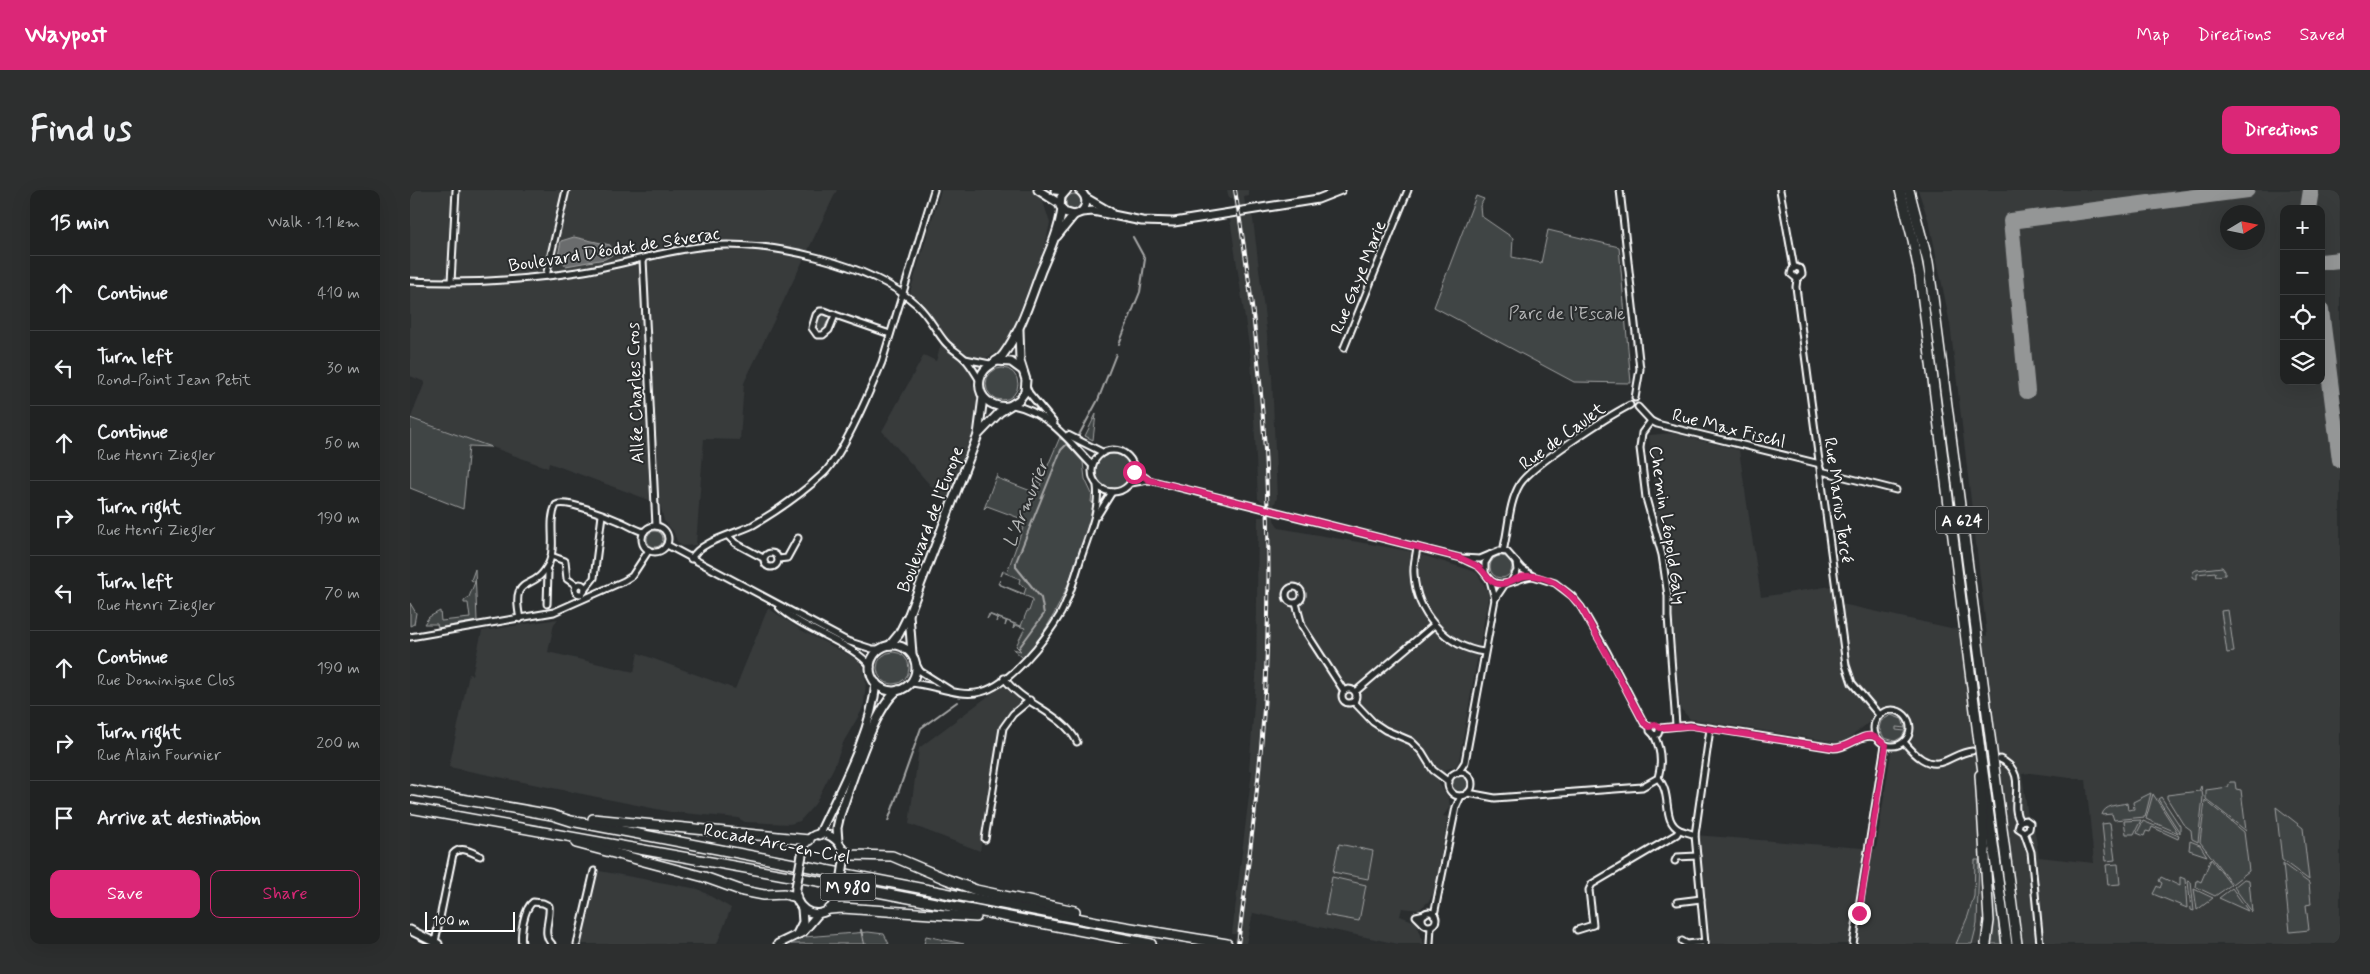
<!DOCTYPE html>
<html lang="en">
<head>
<meta charset="utf-8">
<style>
  body { margin:0; font-family:Mynerve,sans-serif; background:#2d2f2f; color:#f1f3f6 }
  .controls { position:absolute; right:15px; top:15px; display:grid; overflow:hidden; border-radius:10px; box-shadow:0 5px 20px #0002 }
  .controls button { width:45px; height:45px; display:grid; place-items:center; padding:0; border:0; border-bottom:1px solid #3d3f40; background:#202222; color:#f1f3f6; font:25px sans-serif }
  .compass { position:absolute; left:1810px; top:15px; width:45px; height:45px; border-radius:50%; background:#202222; box-shadow:0 5px 20px #0002; rotate:80deg }
  .scale { position:absolute; left:15px; bottom:12px; width:90px; box-sizing:border-box; padding-left:5px; border:2px solid #fff; border-top:0; font-size:14px; line-height:18px; white-space:nowrap; color:#fff; -webkit-text-stroke:4px #2a2d2e; paint-order:stroke }
  .stop { position:absolute; width:15px; height:15px; margin:-11px; border:4px solid #db2777; border-radius:50%; background:#fff }
  .stop.end { background:#db2777; border-color:#fff; box-shadow:0 1px 5px #0008 }
  .list { margin:0; padding:0; list-style:none }
  h2 { display:flex; justify-content:space-between; align-items:center; height:65px; margin:0; padding:0 20px; font-size:21px }
  h2 small { font-size:16px; font-weight:400; color:#a2a4a5 }
  .list li { display:grid; grid-template-columns:32px 1fr auto; gap:15px; align-items:center; box-sizing:border-box; height:75px; padding:0 20px; border-top:1px solid #3d3f40 }
  .list b { display:block; font-size:19px; white-space:nowrap }
  .list p { margin:0; font-size:16px; white-space:nowrap; color:#a2a4a5 }
  .list em { font-size:16px; font-style:normal; color:#a2a4a5 }
  .actions { display:flex; gap:10px; padding:15px 20px }
  .actions a { flex:1; padding:11px 0; border:1px solid #db2777; border-radius:10px; text-align:center; font-size:18px; color:#db2777 }
  .actions .main { background:#db2777; color:#fff }
  .icon { flex:none; width:28px; height:28px; fill:none; stroke:currentColor; stroke-width:2; stroke-linecap:round; stroke-linejoin:round }
  .map { position:relative; flex:none; width:1930px; height:754px; overflow:hidden; border-radius:10px }
  header { display:flex; align-items:center; gap:30px; box-sizing:border-box; height:70px; padding:0 25px; background:#db2777; color:#fff }
  header strong { font-size:24px }
  nav { display:flex; gap:28px; margin-inline-start:auto; font-size:18px }
  .intro { display:flex; align-items:center; justify-content:space-between; box-sizing:border-box; height:120px; padding:0 30px }
  h1 { margin:0; font-size:35px }
  .button { padding:12px 22px; border-radius:10px; background:#db2777; color:#fff; font-size:18px; font-weight:700 }
  main { display:flex; gap:30px; padding:0 30px }
  aside { flex:1; background:#202222; border-radius:10px; box-shadow:0 5px 20px #0002 }
  .map>svg:first-child { display:block }
  .built { fill:#373a3b; fill-rule:evenodd }
  .green { fill:#414445; stroke:#a0a2a2 }
  .water { fill:#6a6c6d; stroke:#a6a7a7 }
  .lines { fill:none; stroke-linecap:round; stroke-linejoin:round }
  .stream { stroke:#a6a7a7; stroke-width:2 }
  .taxiway { stroke:#949696; stroke-width:16 }
  .street-casing { stroke:#fff; stroke-width:9 }
  .secondary-casing { stroke:#fff; stroke-width:11 }
  .highway-casing { stroke:#fff; stroke-width:12 }
  .street { stroke:#2a2d2e; stroke-width:5 }
  .secondary { stroke:#2a2d2e; stroke-width:7 }
  .highway { stroke:#2a2d2e; stroke-width:9 }
  .rail-casing { stroke:#fff; stroke-width:4 }
  .rail { stroke:#2a2d2e; stroke-width:2; stroke-dasharray:5.5; stroke-linecap:butt }
  .secondary-bridge-casing { stroke:#fff; stroke-width:11; stroke-linecap:butt }
  .secondary-bridge { stroke:#2a2d2e; stroke-width:7 }
  .route { stroke:#db2777; stroke-width:6 }
  .labels { text-anchor:middle; stroke-width:4; stroke-linejoin:round; paint-order:stroke }
  .shield { fill:#2a2d2e; stroke:#bfc0c0; stroke-width:1 }
  .shield-label { font-size:16px; font-weight:bold; fill:#fff }
  .street-label { font-size:18px; fill:#fff; stroke:#2a2d2e }
  .park-label { font-size:18px; fill:#b3b4b5; stroke:#2a2d2e }
  .water-label { font-size:19px; font-style:italic; fill:#b4b6b6; stroke:#2a2d2e }
</style>
</head>
<body>
<header>
<strong>Waypost</strong>
<nav><a>Map</a><a>Directions</a><a>Saved</a></nav>
</header>
<div class="intro"><h1>Find us</h1><a class="button">Directions</a></div>
<main>
<aside>
<h2>15 min<small>Walk · 1.1 km</small></h2>
<ul class="list">
<li><svg class="icon" aria-label="ahead" viewBox="0 0 24 24"><path d="M12 20V5M6 11l6-6 6 6"/></svg><div><b>Continue</b></div><em>410 m</em></li>
<li><svg class="icon" aria-label="left" viewBox="0 0 24 24"><path d="M17 20v-9H6M10 6l-5 5 5 5"/></svg><div><b>Turn left</b><p>Rond-Point Jean Petit</p></div><em>30 m</em></li>
<li><svg class="icon" aria-label="ahead" viewBox="0 0 24 24"><path d="M12 20V5M6 11l6-6 6 6"/></svg><div><b>Continue</b><p>Rue Henri Ziegler</p></div><em>50 m</em></li>
<li><svg class="icon" aria-label="right" viewBox="0 0 24 24"><path d="M7 20v-9h11M14 6l5 5-5 5"/></svg><div><b>Turn right</b><p>Rue Henri Ziegler</p></div><em>190 m</em></li>
<li><svg class="icon" aria-label="left" viewBox="0 0 24 24"><path d="M17 20v-9H6M10 6l-5 5 5 5"/></svg><div><b>Turn left</b><p>Rue Henri Ziegler</p></div><em>70 m</em></li>
<li><svg class="icon" aria-label="ahead" viewBox="0 0 24 24"><path d="M12 20V5M6 11l6-6 6 6"/></svg><div><b>Continue</b><p>Rue Dominique Clos</p></div><em>190 m</em></li>
<li><svg class="icon" aria-label="right" viewBox="0 0 24 24"><path d="M7 20v-9h11M14 6l5 5-5 5"/></svg><div><b>Turn right</b><p>Rue Alain Fournier</p></div><em>200 m</em></li>
<li><svg class="icon" aria-label="arrive" viewBox="0 0 24 24"><path d="M6 21V4h12l-3 4 3 4H6"/></svg><div><b>Arrive at destination</b></div></li>
</ul>
<div class="actions"><a class="main">Save</a><a>Share</a></div>
</aside>
<div class="map">
<svg width="1930" height="754" viewBox="0 0 1930 754">
  <rect width="100%" height="100%" fill="#2a2d2e"/>
  <filter id="ink" filterUnits="userSpaceOnUse"><feTurbulence type="fractalNoise" baseFrequency=".02" numOctaves="2"/><feDisplacementMap in="SourceGraphic" scale="10" xChannelSelector="R" yChannelSelector="G"/><feConvolveMatrix kernelMatrix="1 2 1 2 8 2 1 2 1" color-interpolation-filters="sRGB"/></filter>
  <g filter="url(#ink)">
    <g class="built">
      <path d="M0 0H427L334 193 330 250 294 249 286 355 272 356 267 351 263 341 254 331 250 314 139 273 138 278 1 227 15 192 0 186Z"/>
      <path d="M531 0H621L631 5 640 33 635 56 603 139 588 163 575 168 562 191 569 215 568 223 563 244 536 313 472 241 514 165 526 171 531 154 508 120 499 115 501 98Z"/>
      <path d="M817 0H838L839 6 834 7 837 26H842L843 29 862 186 867 308 864 315V330L869 338 999 361 1063 381 1067 383 1079 403 1049 571 1046 576 1035 580V583L1029 593 1039 609 1040 617 1033 626 1038 627 1025 699 1020 710 1009 720 992 718 990 726 1006 732 1014 754H988L843 723 836 754H824L826 744H822L842 581 839 580 846 488 848 327H855V313L848 309 841 169 820 29 827 28 823 8 819 9Z"/>
      <path d="M1508 0H1930V754H1295L1285 645 1466 659 1481 562 1458 533 1436 551 1430 553 1280 529 1270 518 1256 365 1247 327 1239 245 1262 243 1329 260 1351 407 1421 396 1430 400 1432 414 1577 446 1540 134 1520 35ZM1874 19H1911V191H1874ZM1818 22H1848V52H1818ZM1620 583 1676 590 1684 673 1629 667 1624 636 1618 627 1612 584Z"/>
      <path d="M358 418 391 440 447 469 452 476 456 492 454 514 451 522 434 551 424 577 405 614 390 631 380 634 335 632 328 628 261 622 39 577 59 484 62 485 72 441 148 429 144 434 138 462 224 482 228 463 325 499Z"/>
      <path d="M593 495 616 511 591 535 570 661 499 634 509 558Z"/>
      <path d="M184 680 288 699 321 718 307 754H170Z"/>
    </g>
    <g class="green">
      <circle cx="664" cy="12" r="8"/>
      <path d="M1066 6 1074 9 1070 16 1071 26 1103 48 1102 67 1131 73 1138 40 1209 57 1221 193 1164 192 1024 117Z"/>
      <path d="M414 123 419 126V131L417 132 415 137 417 139 412 143H409L405 138V134H407L409 126Z"/>
      <circle cx="592" cy="194" r="16"/>
      <path d="M686 224 683 250 675 246Z"/>
      <path d="M0 228 81 257 59 256 53 319 0 298Z"/>
      <path d="M650 247V249L653 250 673 272 675 289 682 304 681 312 685 313C669 366 652 427 613 468L603 459 611 461 606 456 615 438 605 435 603 439 604 434 597 431 595 436 596 431 588 428 586 432 587 428 580 425 577 429 579 424 611 436 617 421H619L623 409 588 394 590 390 589 394 614 404 616 398 609 393 610 389 593 382 591 386 593 380 597 382 614 335 611 334 612 329 577 316 574 319 587 284V288L621 301 624 298 622 302 627 304 631 293 627 291 631 292Z"/>
      <circle cx="703" cy="281" r="17"/>
      <circle cx="245" cy="349" r="8"/>
      <circle cx="1091" cy="377" r="11"/>
      <path d="M1812 377 1815 381V385L1806 386 1805 382 1787 384V389L1782 387 1783 382 1786 380Z"/>
      <path d="M65 379 67 431 28 438 27 434H14L19 427 30 421 31 431 60 428 58 413H54V411L59 407 65 392 61 390Z"/>
      <path d="M0 413 6 423 4 434 0 436Z"/>
      <path d="M1818 420 1824 462 1817 463 1811 421Z"/>
      <circle cx="483" cy="478" r="16"/>
      <path d="M1481 525 1492 529 1495 538 1486 537V540L1495 541 1492 547 1485 551 1474 548 1469 538 1471 531Z"/>
      <circle cx="1050" cy="594" r="8"/>
      <path d="M1820 592H1825L1826 599 1831 600 1836 641 1796 609V600L1818 597Z"/>
      <path d="M1791 596 1793 607 1788 652 1782 649 1781 640 1773 634 1757 608V605L1789 601Z"/>
      <path d="M1741 603 1735 627 1704 630 1702 624 1692 625C1694 615 1708 615 1717 613L1718 620 1724 619 1723 612Z"/>
      <path d="M1743 604 1768 643 1736 629Z"/>
      <path d="M1751 607 1770 636V643L1748 609Z"/>
      <path d="M1795 610 1834 642 1839 681 1822 694 1790 652Z"/>
      <path d="M1866 617 1893 638 1899 690 1872 670Z"/>
      <path d="M1731 630 1724 644H1716L1714 631Z"/>
      <path d="M1733 631 1769 646 1768 649 1742 637 1740 642 1736 641 1734 646 1727 643Z"/>
      <path d="M1700 633 1705 670 1696 671 1692 634Z"/>
      <path d="M1780 651 1790 655 1797 666 1779 660Z"/>
      <path d="M929 654 963 661 958 689 923 682Z"/>
      <path d="M1578 669 1581 670 1591 754H1579Z"/>
      <path d="M1801 669 1821 695 1805 706 1786 697 1787 690 1791 692Z"/>
      <path d="M1565 670H1569L1567 734 1562 754H1546L1558 726 1564 706Z"/>
      <path d="M1708 674 1710 694 1698 695 1696 675Z"/>
      <path d="M1873 674 1899 693 1901 714 1896 715 1899 740 1880 742Z"/>
      <path d="M922 687 956 695 949 731 915 725Z"/>
      <path d="M1751 687 1770 696V687L1775 689 1777 718 1743 704 1747 696 1750 698 1752 693 1749 691Z"/>
      <path d="M1834 689 1839 690 1842 722 1824 697Z"/>
      <path d="M1778 691 1781 692 1784 721 1781 720Z"/>
      <path d="M1822 698 1838 721 1809 708Z"/>
      <path d="M1784 699 1803 708 1787 720Z"/>
      <path d="M458 742 474 744 479 754H381L394 747Z"/>
      <path d="M516 746 554 754H514Z"/>
    </g>
    <path class="water" d="M164 47 200 55 204 64 195 69 156 76 148 66 151 51Z"/>
    <g class="lines">
      <g class="stream">
        <path d="M709 154 730 102 735 69 723 47"/>
        <path d="M669 245 688 210 706 164"/>
        <path d="M609 458 634 424 631 408 606 377V372L651 260 657 254"/>
        <path d="M478 631 511 538 547 512"/>
        <path d="M451 740 454 754"/>
      </g>
      <g class="taxiway">
        <path d="M1898 19 1901 0"/>
        <path d="M1911 72 1930 70"/>
        <path d="M1911 120 1930 270"/>
        <path d="M1617 201 1601 31 1837 0"/>
      </g>
      <g class="street-casing">
        <g id="street">
          <path d="M1210 0 1230 179 1225 208"/>
          <path d="M1370 0 1384 78"/>
          <path d="M233 69 246 336"/>
          <path d="M136 86 156 0"/>
          <path d="M1387 89 1381 84 1382 80 1386 77 1391 79 1392 84 1387 89 1386 97 1436 475 1442 493 1469 525"/>
          <path d="M0 91C58 94 117 90 174 81 215 74 255 60 297 56 358 50 461 73 507 115 519 126 525 140 535 152 541 159 549 163 555 169 561 175 565 183 570 191"/>
          <path d="M41 92 46 0"/>
          <path d="M410 121H415L425 125 419 140 413 145H407L402 138 406 125Z"/>
          <path d="M425 125 480 144"/>
          <path d="M934 158 998 0"/>
          <path d="M555 169 580 174"/>
          <path d="M616 196 619 203 644 233"/>
          <path d="M603 215C638 222 659 251 682 275"/>
          <path d="M1228 217 1241 231 1247 234 1410 274"/>
          <path d="M1241 231 1232 243 1230 258 1236 308 1252 365 1258 406V427L1266 535"/>
          <path d="M658 245 692 262"/>
          <circle cx="703" cy="281" r="21"/>
          <path d="M724 280 739 290 1051 368 1070 369 1089 361 1097 362 1112 379 1123 386 1145 393 1162 406 1171 417 1197 462 1234 533 1240 537"/>
          <path d="M1411 281 1486 300"/>
          <path d="M721 293 738 290"/>
          <path d="M687 326 702 302"/>
          <circle cx="245" cy="349" r="13"/>
          <path d="M318 346 325 353 353 368"/>
          <path d="M257 355 437 451 462 459H471"/>
          <path d="M1007 357C1006 366 1003 375 1004 384 1006 423 1036 457 1074 462"/>
          <path d="M1093 361C1099 339 1098 314 1110 294 1122 275 1197 227 1220 215"/>
          <circle cx="361" cy="370" r="7"/>
          <path d="M141 366 155 371 157 389 166 395"/>
          <path d="M281 369C290 351 325 344 343 335 367 321 394 302 414 283 434 263 460 201 472 172L524 0"/>
          <path d="M368 369 377 368 388 348"/>
          <path d="M1053 369C1058 372 1063 373 1068 376 1077 382 1078 395 1092 394 1102 394 1111 387 1122 386"/>
          <path d="M136 379 138 383 137 414"/>
          <path d="M1075 383V373L1080 365"/>
          <path d="M1080 390 1085 409"/>
          <path d="M1102 390 1107 381 1106 372"/>
          <circle cx="170" cy="399" r="5"/>
          <circle cx="884" cy="405" r="8"/>
          <path d="M175 399 184 388 192 325"/>
          <path d="M886 413 892 436 934 501"/>
          <path d="M369 417C393 440 445 454 461 477"/>
          <path d="M110 429C100 381 124 405 139 373 147 355 137 333 146 315 155 309 198 326 209 331 217 334 225 340 234 342"/>
          <path d="M0 447 144 422 214 391 222 386 239 360"/>
          <path d="M506 474 510 481 540 500"/>
          <path d="M594 488C613 515 653 523 667 552"/>
          <path d="M500 493C523 494 548 508 571 502 601 494 636 449 651 423 661 404 666 382 673 362 680 341 690 319 687 296"/>
          <circle cx="939" cy="506" r="7"/>
          <path d="M945 502 1024 435"/>
          <path d="M944 512 963 532 975 540 1001 551 1012 562 1023 580 1039 592"/>
          <circle cx="1482" cy="538" r="18"/>
          <path d="M1240 537V541L1244 545 1248 544 1250 538"/>
          <path d="M1250 538 1280 535 1424 558C1440 558 1452 541 1467 548"/>
          <path d="M1494 552C1504 564 1518 579 1535 571 1545 567 1551 562 1562 561"/>
          <path d="M1590 569C1621 584 1597 614 1610 631"/>
          <circle cx="1050" cy="594" r="12"/>
          <path d="M1048 583 1055 572 1085 409 1095 394"/>
          <path d="M1248 588C1263 604 1251 631 1270 640 1275 642 1280 643 1285 645"/>
          <path d="M1058 603 1085 608 1232 597 1248 588C1252 574 1251 559 1244 545"/>
          <path d="M1610 631 1616 630 1620 633 1619 639 1614 642"/>
          <path d="M1610 631 1608 638 1614 642"/>
          <path d="M1614 642 1621 662 1630 754"/>
          <path d="M575 649 593 538 603 524 620 510"/>
          <path d="M1265 671 1267 667 1287 666"/>
          <path d="M1267 712 1291 709"/>
          <circle cx="1019" cy="729" r="7"/>
          <path d="M1024 725 1046 617 1051 606"/>
          <path d="M1013 733 1006 726 1015 724"/>
          <path d="M1167 740 1183 735 1179 700 1182 694 1267 644 1269 640"/>
          <path d="M1272 751 1277 754 1295 752"/>
          <path d="M25 752 43 664C51 655 61 662 70 666"/>
          <path d="M112 754C110 744 114 718 123 712L133 713 139 716C141 729 131 744 142 754"/>
          <path d="M167 754 184 681"/>
          <path d="M1020 754 1021 736"/>
          <path d="M1295 754 1285 645 1300 539"/>
          <path d="M1443 754 1475 555"/>
        </g>
      </g>
      <g class="secondary-casing">
        <g id="secondary">
          <path d="M628 0 650 14"/>
          <path d="M645 0 655 1"/>
          <path d="M657 0 651 7 650 16 654 22 664 25C677 22 680 8 669 0"/>
          <path d="M676 8 700 22"/>
          <path d="M672 22 683 21 732 31 764 32 908 9 931 0"/>
          <path d="M647 46 664 25"/>
          <path d="M586 171 601 172 612 180"/>
          <path d="M599 216C582 219 567 207 570 190 572 176 585 175 593 165 611 141 620 110 631 81 639 62 649 41 652 19"/>
          <path d="M568 245 590 222 609 210 615 202 616 190 610 171 609 140"/>
          <path d="M499 425 502 464"/>
          <path d="M480 455 489 444 499 424 568 245 573 207"/>
          <circle cx="483" cy="478" r="23"/>
          <path d="M409 645C430 599 461 545 466 493"/>
          <path d="M428 651 427 638 430 625C441 595 464 517 488 500"/>
          <path d="M392 665C393 661 394 657 396 653 409 632 437 650 434 672"/>
          <path d="M386 697C383 717 402 731 420 719L429 705"/>
          <path d="M0 740 28 754"/>
          <path d="M387 744 393 732 392 719"/>
          <path d="M368 754 393 742 408 724"/>
        </g>
      </g>
      <g class="highway-casing">
        <g id="highway">
          <path d="M1490 0 1503 50 1510 87 1571 568 1597 754"/>
          <path d="M1499 0 1518 72 1522 100 1607 754"/>
          <path d="M1570 585 1579 731 1576 754"/>
          <path d="M0 600 142 625 161 631 697 734 817 754"/>
          <path d="M0 618 441 697 741 754"/>
          <path d="M183 629 399 650"/>
          <path d="M166 653 294 687 333 701 354 705 374 704 386 707"/>
          <path d="M434 661 442 665 482 666 536 689 566 700 665 721"/>
          <path d="M420 719 432 718 566 727"/>
        </g>
      </g>
      <use href="#street" class="street"/>
      <use href="#secondary" class="secondary"/>
      <use href="#highway" class="highway"/>
      <g class="rail-casing">
        <path id="rail" d="M825 0C851 152 863 305 857 459 854 558 841 656 828 754"/>
      </g>
      <use href="#rail" class="rail"/>
      <g class="secondary-bridge-casing">
        <g id="secondary-bridge">
          <path d="M386 697 392 665"/>
          <path d="M429 705 434 672"/>
        </g>
      </g>
      <use href="#secondary-bridge" class="secondary-bridge"/>
    </g>
  </g>
  <g class="lines" filter="url(#ink)">
    <path class="route" d="M724 282V280L739 290 752 293 1051 368C1056 371 1063 373 1068 377 1075 381 1077 390 1085 393 1095 397 1102 389 1111 387 1135 381 1156 399 1171 417L1234 533 1240 537 1245 534 1250 538 1280 536 1424 558C1439 558 1452 543 1462 546 1467 547 1471 552 1476 555L1449 723"/>
  </g>
  <g class="labels">
    <g class="shield">
      <rect x="1526" y="316.5" width="52" height="27" rx="4"/>
      <rect x="410.5" y="683.5" width="55" height="27" rx="4"/>
    </g>
    <g class="shield-label">
      <text x="1552" y="336">A 624</text>
      <text x="438" y="703">M 980</text>
    </g>
    <g class="street-label">
      <text transform="translate(204 59) rotate(-9)" y="6">Boulevard Déodat de Séverac</text>
      <text transform="translate(948 87) rotate(-68)" y="6">Rue Gaye Marie</text>
      <text transform="translate(225 203) rotate(-92)" y="6">Allée Charles Cros</text>
      <text transform="translate(1319 238) rotate(14)" y="6">Rue Max Fischl</text>
      <text transform="translate(1152 246) rotate(-36)" y="6">Rue de Caulet</text>
      <text transform="translate(1429 310) rotate(82)" y="6">Rue Marius Tercé</text>
      <text transform="translate(520 329) rotate(-69)" y="6">Boulevard de l'Europe</text>
      <text transform="translate(1258 335) rotate(81)" y="6">Chemin Léopold Galy</text>
      <text transform="translate(367 653) rotate(11)" y="6">Rocade Arc-en-Ciel</text>
    </g>
    <g class="park-label">
      <text x="1157" y="129">Parc de l’Escale</text>
    </g>
    <g class="water-label">
      <text transform="translate(615 313) rotate(-68)" y="7">L'Armurier</text>
    </g>
  </g>
</svg>
<div class="controls">
<button>+</button>
<button>−</button>
<button><svg class="icon" aria-label="locate" viewBox="0 0 24 24"><circle cx="12" cy="12" r="6"/><path d="M12 2v4M12 18v4M2 12h4M18 12h4"/></svg></button>
<button><svg class="icon" aria-label="layers" viewBox="0 0 24 24"><path d="M12 4l9 5-9 5-9-5zM3 14l9 5 9-5"/></svg></button>
</div>
<svg class="compass" viewBox="-18 -18 36 36"><path d="M0-13l5 13h-10z" fill="#e53935"/><path d="M0 13l5-13h-10z" fill="#a2a4a5"/></svg>
<div class="scale">100 m</div>
<div class="stop" style="left:724px;top:282px"></div>
<div class="stop end" style="left:1449px;top:723px"></div>
</div>
</main>
</body>
</html>
